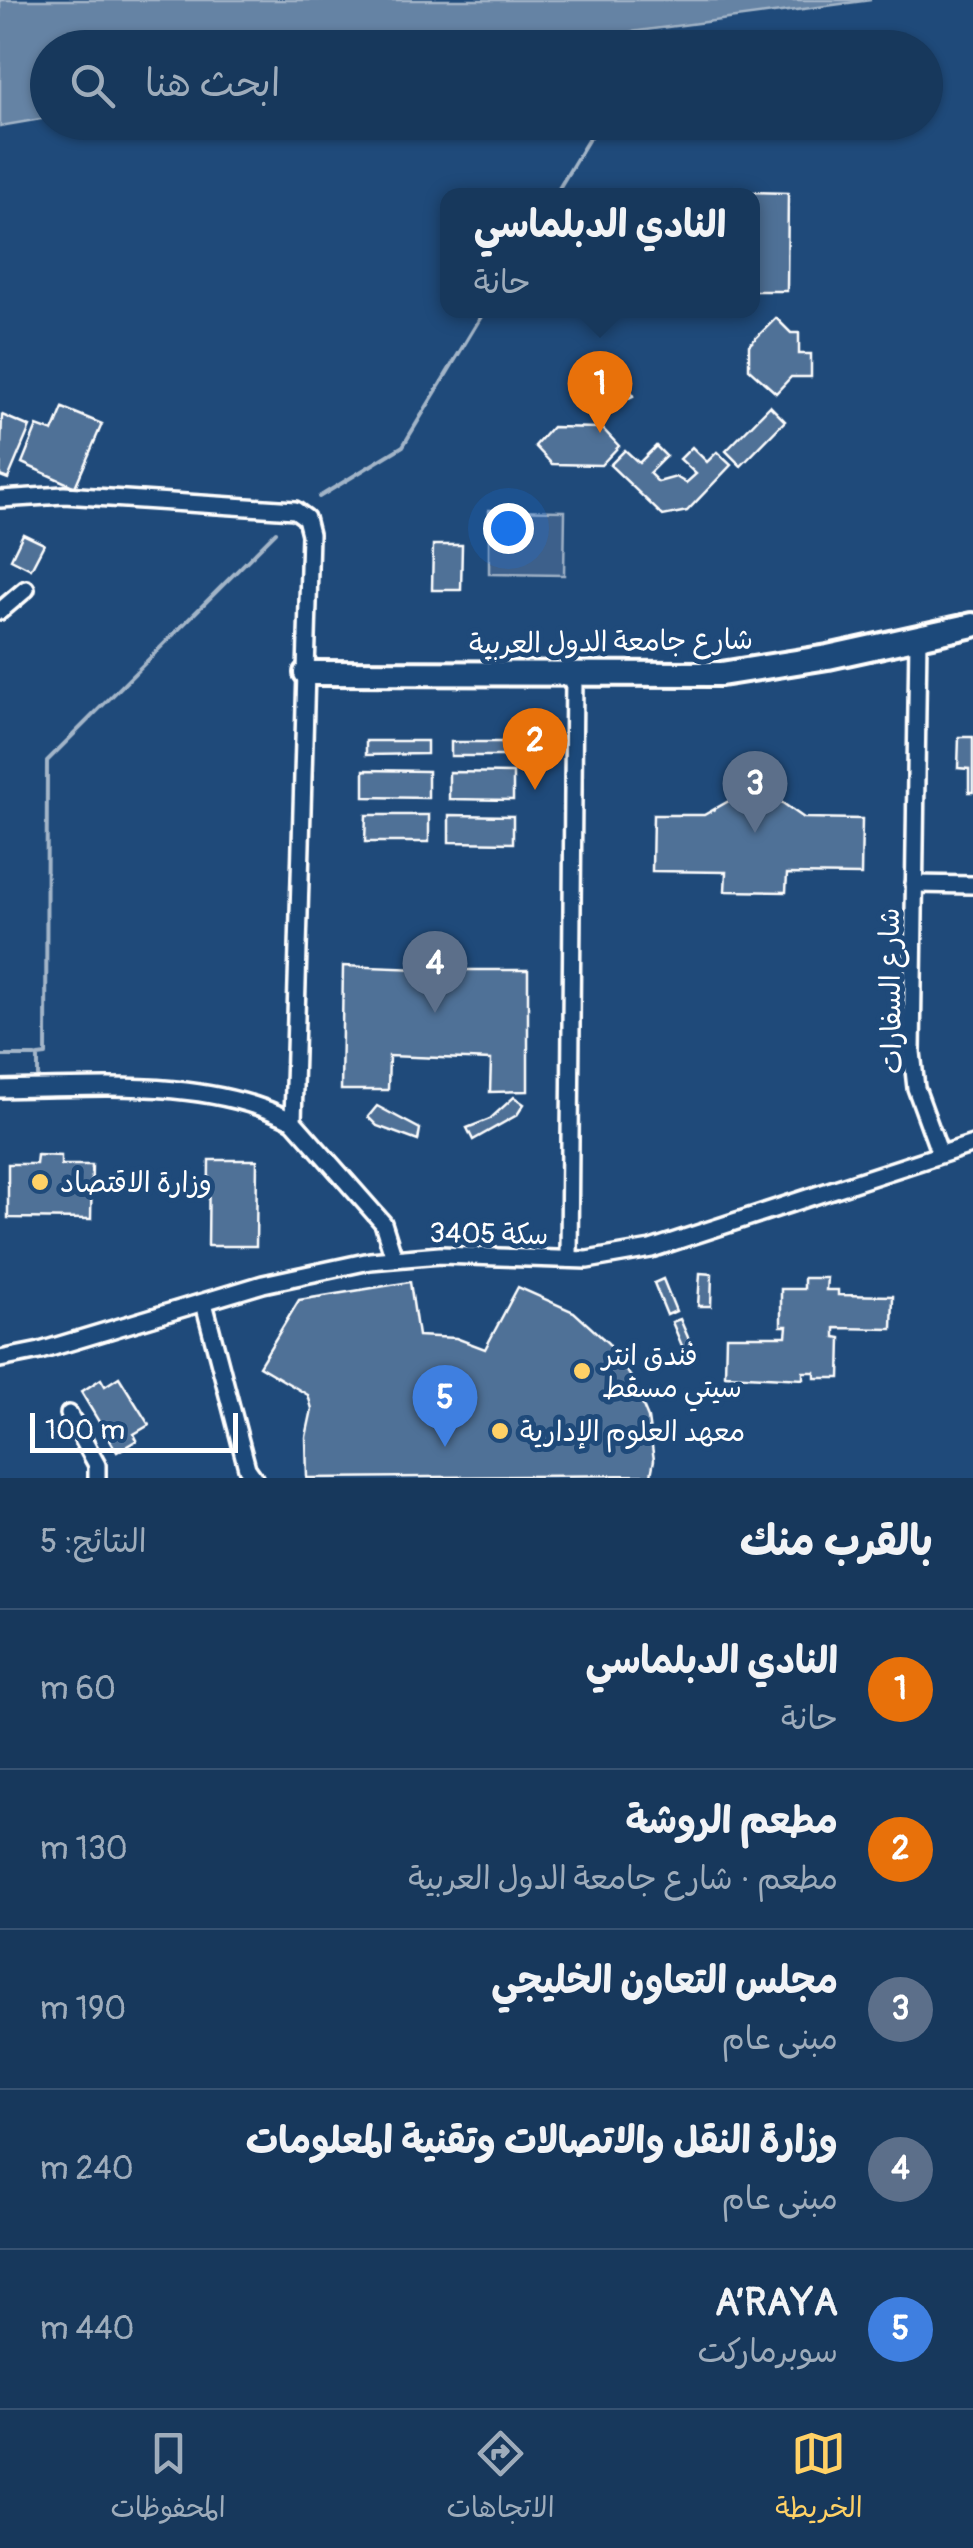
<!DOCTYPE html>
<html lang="ar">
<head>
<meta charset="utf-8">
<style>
  body { margin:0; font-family:Pangolin,"Playpen Sans Arabic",sans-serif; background:#203f62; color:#f1f3f6; direction:rtl }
  .scale { position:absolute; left:30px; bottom:25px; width:208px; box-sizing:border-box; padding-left:10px; border:5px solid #fff; border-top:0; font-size:28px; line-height:35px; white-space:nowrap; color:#fff; -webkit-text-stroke:8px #1f4a7a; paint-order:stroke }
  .you { position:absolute; left:508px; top:528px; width:35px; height:35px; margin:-25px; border:8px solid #fff; border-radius:50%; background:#1a73e8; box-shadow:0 0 0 15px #1a73e833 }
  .badge { display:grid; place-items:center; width:65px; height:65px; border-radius:50%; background:#ffd166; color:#fff; font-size:32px; font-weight:700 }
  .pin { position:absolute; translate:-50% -82px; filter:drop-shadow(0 2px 5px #0008) }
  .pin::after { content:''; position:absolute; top:52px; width:35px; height:30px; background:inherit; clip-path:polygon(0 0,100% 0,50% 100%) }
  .popup { position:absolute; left:440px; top:188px; width:320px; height:130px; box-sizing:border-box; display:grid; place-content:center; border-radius:20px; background:#17385c; filter:drop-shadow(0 2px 8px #0005); font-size:32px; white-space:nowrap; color:#9eacbb }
  .popup b { font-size:38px; color:#f1f3f6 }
  .popup::after { content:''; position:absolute; left:50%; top:100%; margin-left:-20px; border:20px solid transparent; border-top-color:#17385c }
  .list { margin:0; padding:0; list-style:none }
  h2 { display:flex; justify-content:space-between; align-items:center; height:130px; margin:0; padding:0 40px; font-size:42px }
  h2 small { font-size:32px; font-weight:400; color:#9eacbb }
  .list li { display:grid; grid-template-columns:65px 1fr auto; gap:30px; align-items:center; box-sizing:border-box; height:160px; padding:0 40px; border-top:2px solid #365272 }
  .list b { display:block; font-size:38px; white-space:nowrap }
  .list p { margin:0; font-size:32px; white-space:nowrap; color:#9eacbb }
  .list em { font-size:32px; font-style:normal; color:#9eacbb }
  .icon { flex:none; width:55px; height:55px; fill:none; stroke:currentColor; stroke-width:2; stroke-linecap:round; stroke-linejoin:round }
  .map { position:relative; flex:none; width:973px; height:1478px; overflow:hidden; direction:ltr }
  .search { position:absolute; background:#17385c; box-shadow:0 2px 8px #0004; left:30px; right:30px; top:30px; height:110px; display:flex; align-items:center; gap:25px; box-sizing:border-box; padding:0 35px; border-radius:55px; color:#9eacbb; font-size:38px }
  .sheet { height:930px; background:#17385c }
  nav { display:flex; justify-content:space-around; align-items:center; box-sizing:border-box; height:140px; border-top:2px solid #365272; background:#17385c; font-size:28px; color:#9eacbb }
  nav a { display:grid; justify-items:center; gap:5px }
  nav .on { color:#ffd166 }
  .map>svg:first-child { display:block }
  .green { fill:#3c618b; stroke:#9eb0c5; stroke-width:2.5 }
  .water { fill:#6583a4; stroke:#a3b5c8; stroke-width:2.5 }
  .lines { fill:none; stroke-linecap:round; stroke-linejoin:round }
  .stream { stroke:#a3b5c8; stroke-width:4 }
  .building { fill:#507197; stroke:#fff; stroke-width:2.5 }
  .street-casing { stroke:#fff; stroke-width:22 }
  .secondary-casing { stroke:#fff; stroke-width:30 }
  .street { stroke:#1f4a7a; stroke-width:15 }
  .secondary { stroke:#1f4a7a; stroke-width:22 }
  .poi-dot { fill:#ffd166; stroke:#1f4a7a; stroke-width:4 }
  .labels { text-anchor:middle; stroke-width:10; stroke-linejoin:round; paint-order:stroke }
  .street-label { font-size:28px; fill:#fff; stroke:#1f4a7a }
  .poi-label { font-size:28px; fill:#fff; stroke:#1f4a7a; text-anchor:start }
</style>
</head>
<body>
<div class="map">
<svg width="973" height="1478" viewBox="0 0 973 1478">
  <rect width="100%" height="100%" fill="#1f4a7a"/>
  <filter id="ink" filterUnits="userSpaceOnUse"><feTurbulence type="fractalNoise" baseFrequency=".01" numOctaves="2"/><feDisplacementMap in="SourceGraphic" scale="20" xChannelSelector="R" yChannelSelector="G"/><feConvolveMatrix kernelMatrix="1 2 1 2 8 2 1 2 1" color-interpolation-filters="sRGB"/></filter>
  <g filter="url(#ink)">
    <path class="green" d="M489 510 565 511 564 575 489 574Z"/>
    <path class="water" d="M0 0H871L510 48H48L47 118 0 126Z"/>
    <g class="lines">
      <g class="stream">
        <path d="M555 195 599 122"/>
        <path d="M319 497 403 446 485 310"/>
        <path d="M0 1056H35"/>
        <path d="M38 1076V1056L46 1055 47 761 276 532"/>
      </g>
    </g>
    <g class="building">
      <path d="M751 192 788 193 787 291H752Z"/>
      <path d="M776 318 791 333H799V354H811V377H791L776 393 749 369V345Z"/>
      <path d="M624 377 633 396 614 405 605 385Z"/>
      <path d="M770 406 785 421 741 466 726 451Z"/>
      <path d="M63 408 102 424 75 487 22 463 37 426 53 432Z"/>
      <path d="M2 415 30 427 8 479 0 476Z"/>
      <path d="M552 427 602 428 619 446 601 465 552 464 535 446Z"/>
      <path d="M656 446 666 456 649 473 658 482 676 477 686 483 696 474 680 459 692 447 707 462 717 452 731 465 687 511 663 516 610 465 625 450 639 463Z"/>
      <path d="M23 534 44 544 31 569 11 559Z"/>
      <path d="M433 545H462L461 590H432Z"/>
      <path d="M959 737H973V792H969V769L958 768Z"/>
      <path d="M366 741H427V754L366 755Z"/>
      <rect x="451" y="742" width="61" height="14"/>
      <path d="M364 770 428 771V798L364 797Z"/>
      <path d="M449 772 513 773V800L449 799Z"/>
      <path d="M757 785 804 818 862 819 861 875 787 874 786 892 725 891 726 872 652 871 653 815H704Z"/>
      <path d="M366 815H429V842H365Z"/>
      <path d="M449 815 513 816V843L449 842Z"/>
      <path d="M421 962H450L452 970H528V1091L490 1092 491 1060 389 1056 388 1090H341L343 966 420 969Z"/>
      <path d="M514 1097 524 1104 517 1115 473 1140 467 1128 490 1119Z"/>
      <path d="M377 1106 420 1129 418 1141 377 1126 368 1117Z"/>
      <path d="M37 1155 61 1156V1165H92L91 1219 8 1218V1164H36Z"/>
      <path d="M209 1160H257L256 1246H208Z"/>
      <path d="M700 1273 712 1274 711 1306H698Z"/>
      <path d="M804 1278H827L826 1290H838V1295L893 1296 892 1329 835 1328V1337L841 1338 840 1378H815V1372H803V1379L725 1375 726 1336H786L787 1326H781V1289H804Z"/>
      <path d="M663 1279 676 1311 667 1315 654 1283Z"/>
      <path d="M410 1282 418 1336 456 1338 485 1349 518 1287 574 1312 608 1343 631 1377 648 1418 654 1460 651 1475 307 1478 306 1437 312 1409 308 1395 259 1366 299 1300Z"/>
      <path d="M680 1319 693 1349 685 1353 672 1322Z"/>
      <path d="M119 1377 149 1425 134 1434 137 1440 117 1452 81 1392 101 1379 105 1386Z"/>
    </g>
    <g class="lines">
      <g class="street-casing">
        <g id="street">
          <path d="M0 499 64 495 295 510 306 518 310 534 293 1121 383 1223 394 1258"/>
          <path d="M0 611 26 589"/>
          <path d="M918 638 912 1052 916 1088 940 1154"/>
          <path d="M914 884 973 885"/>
          <path d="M0 1089C96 1088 206 1077 293 1121"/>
          <path d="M569 1259 574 675"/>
          <path d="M204 1303 247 1468 254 1478"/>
          <path d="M0 1359 40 1351 263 1284 370 1261 440 1255 587 1260 651 1249 973 1144"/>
          <path d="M69 1414 97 1465V1478"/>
        </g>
      </g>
      <g class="secondary-casing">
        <path id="secondary" d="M306 673 721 674 828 657 973 625"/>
      </g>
      <use href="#street" class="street"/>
      <use href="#secondary" class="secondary"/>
    </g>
  </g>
  <g class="poi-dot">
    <circle cx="40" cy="1182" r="10"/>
    <circle cx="582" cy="1371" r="10"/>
    <circle cx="500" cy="1431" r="10"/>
  </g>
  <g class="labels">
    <g class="street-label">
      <text transform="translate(611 641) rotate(-1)" y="10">شارع جامعة الدول العربية</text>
      <text transform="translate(890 991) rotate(-91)" y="10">شارع السفارات</text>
      <text transform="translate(489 1233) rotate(1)" y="10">سكة 3405</text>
    </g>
    <g class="poi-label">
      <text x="60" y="1192">وزارة الاقتصاد</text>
      <text x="602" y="1365">فندق انتر<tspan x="602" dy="32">سيتي مسقط</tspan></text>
      <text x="520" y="1441">معهد العلوم الإدارية</text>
    </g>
  </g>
</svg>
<div class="scale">100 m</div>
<div class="you"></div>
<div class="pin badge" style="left:600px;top:433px;background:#e8710a">1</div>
<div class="popup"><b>النادي الدبلماسي</b>حانة</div>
<div class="pin badge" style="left:535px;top:790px;background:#e8710a">2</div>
<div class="pin badge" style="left:755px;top:833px;background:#5c6f8a">3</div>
<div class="pin badge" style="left:435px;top:1013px;background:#5c6f8a">4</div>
<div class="pin badge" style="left:445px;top:1447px;background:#3f7fe0">5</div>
<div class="search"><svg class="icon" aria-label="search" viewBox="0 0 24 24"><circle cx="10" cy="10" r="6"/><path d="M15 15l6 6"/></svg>ابحث هنا</div>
</div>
<section class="sheet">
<h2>بالقرب منك<small>النتائج: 5</small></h2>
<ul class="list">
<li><span class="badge" style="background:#e8710a">1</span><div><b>النادي الدبلماسي</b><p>حانة</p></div><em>60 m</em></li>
<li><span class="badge" style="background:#e8710a">2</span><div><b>مطعم الروشة</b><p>مطعم · شارع جامعة الدول العربية</p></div><em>130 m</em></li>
<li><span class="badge" style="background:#5c6f8a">3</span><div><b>مجلس التعاون الخليجي</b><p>مبنى عام</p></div><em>190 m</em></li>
<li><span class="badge" style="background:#5c6f8a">4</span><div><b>وزارة النقل والاتصالات وتقنية المعلومات</b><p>مبنى عام</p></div><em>240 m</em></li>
<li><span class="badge" style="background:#3f7fe0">5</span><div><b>A’RAYA</b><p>سوبرماركت</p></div><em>440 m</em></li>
</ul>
</section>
<nav>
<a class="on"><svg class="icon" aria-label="map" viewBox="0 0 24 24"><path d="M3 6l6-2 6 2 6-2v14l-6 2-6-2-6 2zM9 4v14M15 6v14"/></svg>الخريطة</a>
<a><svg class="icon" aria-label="directions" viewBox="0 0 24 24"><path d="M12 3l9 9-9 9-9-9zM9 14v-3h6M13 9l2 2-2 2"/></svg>الاتجاهات</a>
<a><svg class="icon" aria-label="saved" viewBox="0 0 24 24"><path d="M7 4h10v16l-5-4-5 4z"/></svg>المحفوظات</a>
</nav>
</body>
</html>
